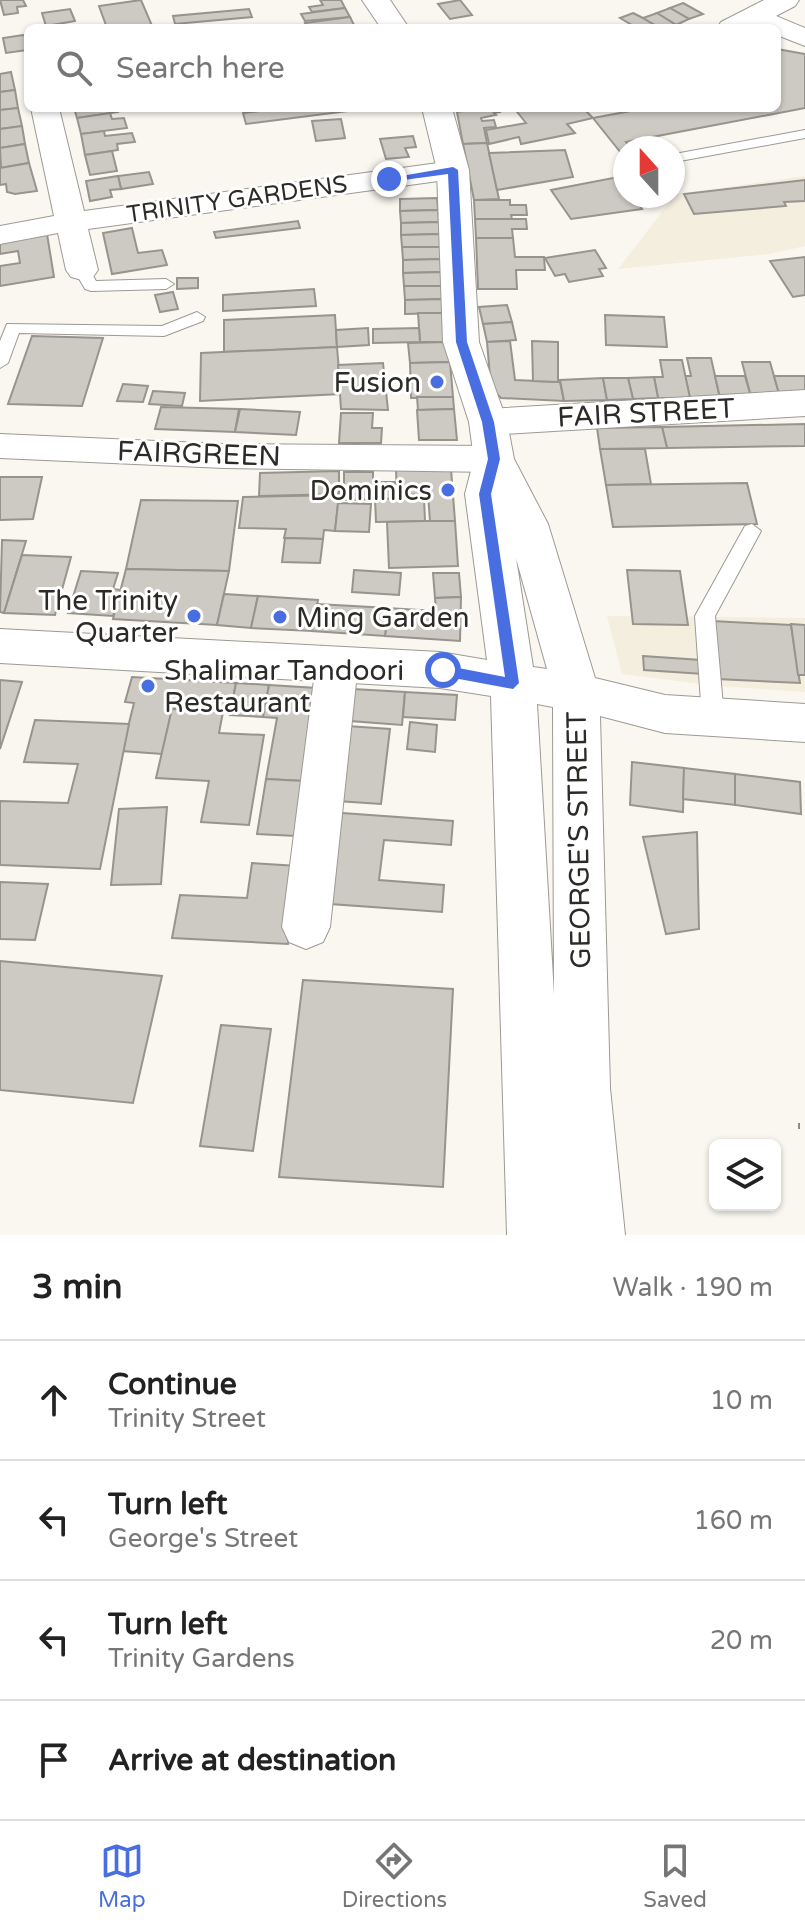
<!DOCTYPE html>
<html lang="en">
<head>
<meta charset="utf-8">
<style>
  body { margin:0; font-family:"Varela Round",sans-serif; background:#f2f2f2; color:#222 }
  .controls { position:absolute; right:24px; bottom:24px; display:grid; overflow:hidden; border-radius:12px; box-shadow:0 2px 6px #0004 }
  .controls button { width:72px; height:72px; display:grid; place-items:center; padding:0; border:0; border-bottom:2px solid #e0e0e0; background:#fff; color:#222; font:40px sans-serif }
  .compass { position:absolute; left:613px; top:136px; width:72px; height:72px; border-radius:50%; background:#fff; box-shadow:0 2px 6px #0004; rotate:339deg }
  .stop { position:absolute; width:24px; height:24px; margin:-18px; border:6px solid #496ee1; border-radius:50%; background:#fff }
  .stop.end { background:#496ee1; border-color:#fff; box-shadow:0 2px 8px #0008 }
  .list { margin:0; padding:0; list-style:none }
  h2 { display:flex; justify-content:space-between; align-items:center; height:104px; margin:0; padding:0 32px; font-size:34px }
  h2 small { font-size:26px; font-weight:400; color:#767676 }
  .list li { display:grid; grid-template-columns:52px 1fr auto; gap:24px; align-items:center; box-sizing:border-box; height:120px; padding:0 32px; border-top:2px solid #e0e0e0 }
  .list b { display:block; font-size:30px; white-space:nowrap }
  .list p { margin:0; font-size:26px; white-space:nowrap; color:#767676 }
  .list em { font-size:26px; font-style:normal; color:#767676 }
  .icon { flex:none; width:44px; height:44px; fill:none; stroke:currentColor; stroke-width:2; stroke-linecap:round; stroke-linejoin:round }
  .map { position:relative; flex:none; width:805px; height:1235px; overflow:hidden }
  .search { position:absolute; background:#fff; box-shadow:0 2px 6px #0004; left:24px; right:24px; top:24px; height:88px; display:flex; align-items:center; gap:20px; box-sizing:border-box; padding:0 28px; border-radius:12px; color:#767676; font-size:30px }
  .sheet { height:584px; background:#fff }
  nav { display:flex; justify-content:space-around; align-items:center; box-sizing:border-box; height:112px; border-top:2px solid #e0e0e0; background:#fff; font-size:22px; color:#767676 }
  nav a { display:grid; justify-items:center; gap:4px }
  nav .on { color:#496ee1 }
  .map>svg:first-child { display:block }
  .built { fill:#f4eedf }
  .building { fill:#cdcac3; stroke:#97948d; stroke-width:2 }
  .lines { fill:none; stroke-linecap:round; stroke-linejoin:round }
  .service-casing { stroke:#9d9a94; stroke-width:2 }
  .minor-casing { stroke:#9d9a94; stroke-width:2 }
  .tertiary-casing { stroke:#9d9a94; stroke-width:2 }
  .secondary-casing { stroke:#9d9a94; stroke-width:2 }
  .path { stroke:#8d8b86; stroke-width:6; stroke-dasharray:2 7; stroke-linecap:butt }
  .service { fill:#fff; fill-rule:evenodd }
  .minor { fill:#fff; fill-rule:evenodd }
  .tertiary { fill:#fff; fill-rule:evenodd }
  .secondary { fill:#fff; fill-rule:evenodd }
  .route { fill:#496ee1 }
  .poi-dot { fill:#496ee1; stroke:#fff; stroke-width:3 }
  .labels { text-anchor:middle; stroke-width:6; stroke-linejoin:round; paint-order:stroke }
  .far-street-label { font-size:24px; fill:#2c2b28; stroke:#fff }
  .poi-label { font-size:28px; fill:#2c2b28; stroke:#fff; text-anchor:end }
  .street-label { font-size:28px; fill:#2c2b28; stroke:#fff }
</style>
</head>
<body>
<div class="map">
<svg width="805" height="1235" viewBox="0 0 805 1235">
  <rect width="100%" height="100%" fill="#faf7f0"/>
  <g class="built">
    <path d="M805 176V246L769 254 618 269 676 194Z"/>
    <path d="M607 616 805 618V692L717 686 622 674Z"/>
  </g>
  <g class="building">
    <path d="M0 0H23L26 6 17 7 18 13 4 15Z"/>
    <path d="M141 0 153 28H107L99 6Z"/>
    <path d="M320 0H341L345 8 312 12 309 7 323 5Z"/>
    <path d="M460 0 472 15 450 19 438 4Z"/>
    <path d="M683 3 703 14 689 19 670 8Z"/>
    <path d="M345 8 350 17 305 21 301 14Z"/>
    <path d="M670 8 689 19 676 25 657 13Z"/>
    <path d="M70 9 75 21 46 26 42 13Z"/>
    <path d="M249 9 252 17 175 24 173 16Z"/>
    <path d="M633 13 643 18 660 28H637L620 18Z"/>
    <path d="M657 13 676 25 660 28 643 18Z"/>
    <path d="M350 17 354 25 308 28 305 23Z"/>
    <path d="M23 35 28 37V50L6 53 3 38Z"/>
    <path d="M777 49 805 54V108L626 142 631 148H625V158L593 118 647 108H777Z"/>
    <path d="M11 72 15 90 0 92V74Z"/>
    <path d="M15 90 18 108 0 110V92Z"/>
    <path d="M18 108 22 126 0 129V110Z"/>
    <path d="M74 108H117L118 112 77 118Z"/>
    <path d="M285 108H355L356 110 246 124 243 113Z"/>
    <path d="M480 108H498L500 112 494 113 496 115 481 118 482 121 494 120 496 127 484 128 487 143 463 144 457 112Z"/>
    <path d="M514 108H583L593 118 567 124 575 133 521 144 519 137 489 144 486 130 526 123Z"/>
    <path d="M110 113 112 119 124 118 127 128 81 134 77 118Z"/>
    <path d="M341 119 345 138 316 141 312 121Z"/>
    <path d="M22 126 25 144 0 148V129Z"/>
    <path d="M104 131 105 136 132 133 135 142 117 144 118 150 85 155 81 134Z"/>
    <path d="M413 136 416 147 405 148 409 157 386 159 380 139Z"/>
    <path d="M487 143 499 199 474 200 463 144Z"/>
    <path d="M25 144 29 163 1 168 0 148Z"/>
    <path d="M565 150 573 177 497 190 489 153Z"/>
    <path d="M112 151 117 171 90 175 85 155Z"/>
    <path d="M29 163 37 191 15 194 7 192 6 184 0 185V168Z"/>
    <path d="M149 172 153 184 121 189 118 176Z"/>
    <path d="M118 176 121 189 110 190 112 197 90 201 86 181Z"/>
    <path d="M618 177 625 187V196H632L642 209 571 219 551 190Z"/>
    <path d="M805 180V201L784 202 786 206 694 214 684 194Z"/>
    <path d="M437 198 438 210 400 211V199Z"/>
    <path d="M474 200H510V205H526L527 215H511L512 219H475Z"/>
    <path d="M438 210 439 222 401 223 400 211Z"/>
    <path d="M475 219H526L527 229H512L513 238H476Z"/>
    <path d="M298 221 300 228 216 238 214 232Z"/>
    <path d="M439 222 440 234 401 235V223Z"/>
    <path d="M132 228 138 253 162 250 167 265 112 274 103 233Z"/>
    <path d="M47 234 54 277 0 286V266L20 263 18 251 0 254V242Z"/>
    <path d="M440 234 441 247H402L401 235Z"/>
    <path d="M476 238H513L515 257H544L545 270H516L517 289H478Z"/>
    <path d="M402 247H441L442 259 403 260Z"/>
    <path d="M595 250 606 268 599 269 603 276 569 282 565 274 555 276 545 258Z"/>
    <path d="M805 257V295L793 297 770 261Z"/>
    <path d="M442 259 443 272 403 273V260Z"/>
    <path d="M443 272 444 286H404L403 273Z"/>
    <path d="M177 278H198V288L177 289Z"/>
    <path d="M404 286H444L445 299 405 300Z"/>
    <path d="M314 289 316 306 223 311V295Z"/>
    <path d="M173 292 178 309 160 312 155 295Z"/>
    <path d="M445 299 446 313 405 314V300Z"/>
    <path d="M507 305 512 322 483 324 479 307Z"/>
    <path d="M418 313H446L448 342H420Z"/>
    <path d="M335 315 337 347 224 352V320Z"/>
    <path d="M605 315 664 317 667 347 606 345Z"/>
    <path d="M512 322 516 340 487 342 483 324Z"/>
    <path d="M368 328 369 345 337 347 336 330Z"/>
    <path d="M419 328 420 342 373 343V329Z"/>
    <path d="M32 336 103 338 82 406 8 404Z"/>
    <path d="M510 341 515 380 560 382 564 401 501 398 491 388 487 342Z"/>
    <path d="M532 341 558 342V382L533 381Z"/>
    <path d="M448 342 450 362 410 363 408 343Z"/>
    <path d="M337 347 341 394 200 401 201 353Z"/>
    <path d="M687 358H711L720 398H690L685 376H691Z"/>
    <path d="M660 360H682L690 398H658L654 377H663Z"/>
    <path d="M450 362 453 397 411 398 410 363Z"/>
    <path d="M742 362H770L780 397H751Z"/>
    <path d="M383 363 388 410 341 409 338 365Z"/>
    <path d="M715 376H745L751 397 720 398Z"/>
    <path d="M774 376H805V397H780Z"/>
    <path d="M654 377 658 398 633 399 628 378Z"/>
    <path d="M603 378 607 400 564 401 560 380Z"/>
    <path d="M603 378H628L633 399 607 400Z"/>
    <path d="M123 384 148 386 143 402 117 401Z"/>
    <path d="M153 391 185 393 182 406 149 404Z"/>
    <path d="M417 397H453L454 409 418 410Z"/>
    <path d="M161 407 239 409 235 432 155 429Z"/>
    <path d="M240 409 300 412 296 435 235 432Z"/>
    <path d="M454 409 457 440H419L417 410Z"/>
    <path d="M341 413H373L372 428H382L381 443H339Z"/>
    <path d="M805 424V446L667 448 662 427Z"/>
    <path d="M662 427 667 448 600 449 597 428Z"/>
    <path d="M600 449H645L651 484 606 485Z"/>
    <path d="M451 469 455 521H430L428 494 397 495 396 470Z"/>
    <path d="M339 471V494L259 496 260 473Z"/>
    <path d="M344 472H373V482H395V499L344 500Z"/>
    <path d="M0 477H42L33 519 0 520Z"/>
    <path d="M747 483 757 524 613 527 606 485Z"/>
    <path d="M339 495 335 531 324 530 323 539 284 538 286 529 239 528 243 497Z"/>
    <path d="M424 498 425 521 376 522 375 499Z"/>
    <path d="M141 500 238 501 229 571 126 569Z"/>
    <path d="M338 503 371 504 369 532 335 531Z"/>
    <path d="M425 521H455L458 566 389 568 387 522Z"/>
    <path d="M285 538 323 539 320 563 282 562Z"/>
    <path d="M2 540 26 541 4 613 0 612Z"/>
    <path d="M22 555 71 557 55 615 4 613Z"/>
    <path d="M126 569 229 571 217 625 113 619Z"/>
    <path d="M354 570 401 573 399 595 352 592Z"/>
    <path d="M627 570 680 571 688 625 633 624Z"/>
    <path d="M81 571 118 573 113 589 121 590 113 616 68 613Z"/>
    <path d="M433 573H459L461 597 435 598Z"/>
    <path d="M224 594 258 596 251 628 217 625Z"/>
    <path d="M258 596 318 600 312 631 251 628Z"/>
    <path d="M461 597 460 641 385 636 388 608 436 611 435 598Z"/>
    <path d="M317 604 388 608 385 636 312 631Z"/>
    <path d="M712 621 791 625 800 683 717 679Z"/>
    <path d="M791 624 805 625V675H798Z"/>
    <path d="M643 656 701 660 703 674 644 670Z"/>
    <path d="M132 677 236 683 230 713 172 709 162 754 122 751 134 703 125 702Z"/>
    <path d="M0 680 22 682 0 749Z"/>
    <path d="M236 683 269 685 263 717 230 715Z"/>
    <path d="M269 685 317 688 304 781 266 779 277 718 263 717Z"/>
    <path d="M353 689 405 692 402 725 350 721Z"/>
    <path d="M405 692 457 695 455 720 403 717Z"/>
    <path d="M172 709 223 712 219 733 264 735 249 825 201 822 209 781 156 778Z"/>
    <path d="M35 720 129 724 100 869 0 865V801L68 803 78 764 24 762Z"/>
    <path d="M410 722 437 725 435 752 407 749Z"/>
    <path d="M347 726 390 729 381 804 337 801Z"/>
    <path d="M632 762 684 768 683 812 630 805Z"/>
    <path d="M684 768 735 774V805L683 799Z"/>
    <path d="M735 774 800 782 801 814 735 805Z"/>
    <path d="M266 779 304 781 296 836 257 834Z"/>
    <path d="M167 807 161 884 111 885 119 809Z"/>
    <path d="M342 813 453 821 451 845 384 840 379 880 444 885 442 912 330 904Z"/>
    <path d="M697 832 699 929 666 934 643 837Z"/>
    <path d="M252 863 298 866 288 944 172 938 180 895 247 898Z"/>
    <path d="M0 882 48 884 35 940 0 939Z"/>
    <path d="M0 961 162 976 133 1103 0 1090Z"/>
    <path d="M303 980 453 989 443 1187 279 1177Z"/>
    <path d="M221 1025 271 1029 253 1151 200 1146Z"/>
  </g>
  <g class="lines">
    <g class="service-casing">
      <g id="service">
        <path d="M805 130V138L680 161 673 157 680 153Z"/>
        <path d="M82 265 88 267 96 281 166 279 174 284 166 289 91 291 85 289 74 270Z"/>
        <path d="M197 312 205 317 203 321 164 336 19 333 8 363 0 368V341L7 324 162 326Z"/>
        <path d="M752 524 761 531 715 616 724 717 720 723 713 726 706 723 702 717 695 616 745 526Z"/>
      </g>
    </g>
    <g class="minor-casing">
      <g id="minor">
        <path d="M757 8 805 28V46L777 35V28C764 28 752 27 744 16L748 11Z"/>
        <path d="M31 108H59L84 211 453 161 463 164 468 170 463 176 453 179 88 229 98 270 93 277 82 280 71 277 66 270 58 233 0 244V226L54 216Z"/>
        <path d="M0 434 224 444 494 446 507 450 512 459 507 468 494 472 224 468 0 458Z"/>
        <path d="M337 648 352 653 358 664 330 927 323 942 306 949 289 942 282 927 316 664 322 653Z"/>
      </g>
    </g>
    <g class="tertiary-casing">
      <g id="tertiary">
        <path d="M764 0H799L795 6 753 28H717L721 22Z"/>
        <path d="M805 390V416L488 435 474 431 469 422 474 413 488 409Z"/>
      </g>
    </g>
    <g class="secondary-casing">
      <g id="secondary">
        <path d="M362 0H390L409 28H381Z"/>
        <path d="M422 108H452L469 170 479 342 507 422 514 459 548 524 595 678 665 695 805 704V742L665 733 600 716 610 1088 625 1235H507L491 696 440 688 0 663V629L440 652 487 660 465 494 474 459 469 422 443 342 437 170ZM516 558 547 669 533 667ZM537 704 553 707 554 995Z"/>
      </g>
    </g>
    <path class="path" d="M798 1126H805"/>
    <use href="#service" class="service"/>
    <use href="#minor" class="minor"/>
    <use href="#tertiary" class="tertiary"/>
    <use href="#secondary" class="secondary"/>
  </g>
  <path class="route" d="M453 167 458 170 467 342 494 422 500 459 491 494 519 683 513 689 443 676 436 670 443 665 505 677 479 494 488 459 482 422 456 342 448 174 389 182 384 179Z"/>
  <g class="poi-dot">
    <circle cx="437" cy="382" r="8"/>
    <circle cx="448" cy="490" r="8"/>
    <circle cx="194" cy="616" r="8"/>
    <circle cx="280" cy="617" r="8"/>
    <circle cx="148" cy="686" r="8"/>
  </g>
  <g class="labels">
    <g class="far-street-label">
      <text transform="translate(237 199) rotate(-8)" y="8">TRINITY GARDENS</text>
    </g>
    <g class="poi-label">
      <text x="421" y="392">Fusion</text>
      <text x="432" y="500">Dominics</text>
      <text x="178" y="610">The Trinity<tspan x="178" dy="32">Quarter</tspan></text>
      <text x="296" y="627" text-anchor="start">Ming Garden</text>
      <text x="164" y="680" text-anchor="start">Shalimar Tandoori<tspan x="164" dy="32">Restaurant</tspan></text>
    </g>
    <g class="street-label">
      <text transform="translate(646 412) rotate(-3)" y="10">FAIR STREET</text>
      <text transform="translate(199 453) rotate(2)" y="10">FAIRGREEN</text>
      <text transform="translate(578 840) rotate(-91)" y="10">GEORGE'S STREET</text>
    </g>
  </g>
</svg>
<div class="controls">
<button><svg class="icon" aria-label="layers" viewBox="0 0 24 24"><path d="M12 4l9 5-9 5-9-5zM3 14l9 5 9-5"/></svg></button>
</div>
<svg class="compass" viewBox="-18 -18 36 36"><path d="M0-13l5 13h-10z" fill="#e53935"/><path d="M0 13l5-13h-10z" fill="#767676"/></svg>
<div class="stop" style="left:443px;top:670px"></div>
<div class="stop end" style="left:389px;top:179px"></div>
<div class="search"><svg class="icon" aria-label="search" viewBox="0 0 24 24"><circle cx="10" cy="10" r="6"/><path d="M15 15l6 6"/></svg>Search here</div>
</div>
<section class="sheet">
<h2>3 min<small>Walk · 190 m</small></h2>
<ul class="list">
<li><svg class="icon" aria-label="ahead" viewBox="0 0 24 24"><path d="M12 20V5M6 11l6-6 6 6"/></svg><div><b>Continue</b><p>Trinity Street</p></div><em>10 m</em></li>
<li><svg class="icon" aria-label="left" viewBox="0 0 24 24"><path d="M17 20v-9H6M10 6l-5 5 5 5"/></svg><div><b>Turn left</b><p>George's Street</p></div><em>160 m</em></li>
<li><svg class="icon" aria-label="left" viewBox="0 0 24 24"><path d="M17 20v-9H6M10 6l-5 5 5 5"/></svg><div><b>Turn left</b><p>Trinity Gardens</p></div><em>20 m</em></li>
<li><svg class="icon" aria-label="arrive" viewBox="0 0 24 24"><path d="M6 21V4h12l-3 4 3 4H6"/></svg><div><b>Arrive at destination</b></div></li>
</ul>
</section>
<nav>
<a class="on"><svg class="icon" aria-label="map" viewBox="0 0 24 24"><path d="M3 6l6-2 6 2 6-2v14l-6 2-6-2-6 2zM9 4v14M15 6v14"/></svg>Map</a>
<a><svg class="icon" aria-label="directions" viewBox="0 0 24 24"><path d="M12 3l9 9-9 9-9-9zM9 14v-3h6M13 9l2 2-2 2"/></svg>Directions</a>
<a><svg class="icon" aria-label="saved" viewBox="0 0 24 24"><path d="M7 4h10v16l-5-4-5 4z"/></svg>Saved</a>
</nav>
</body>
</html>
